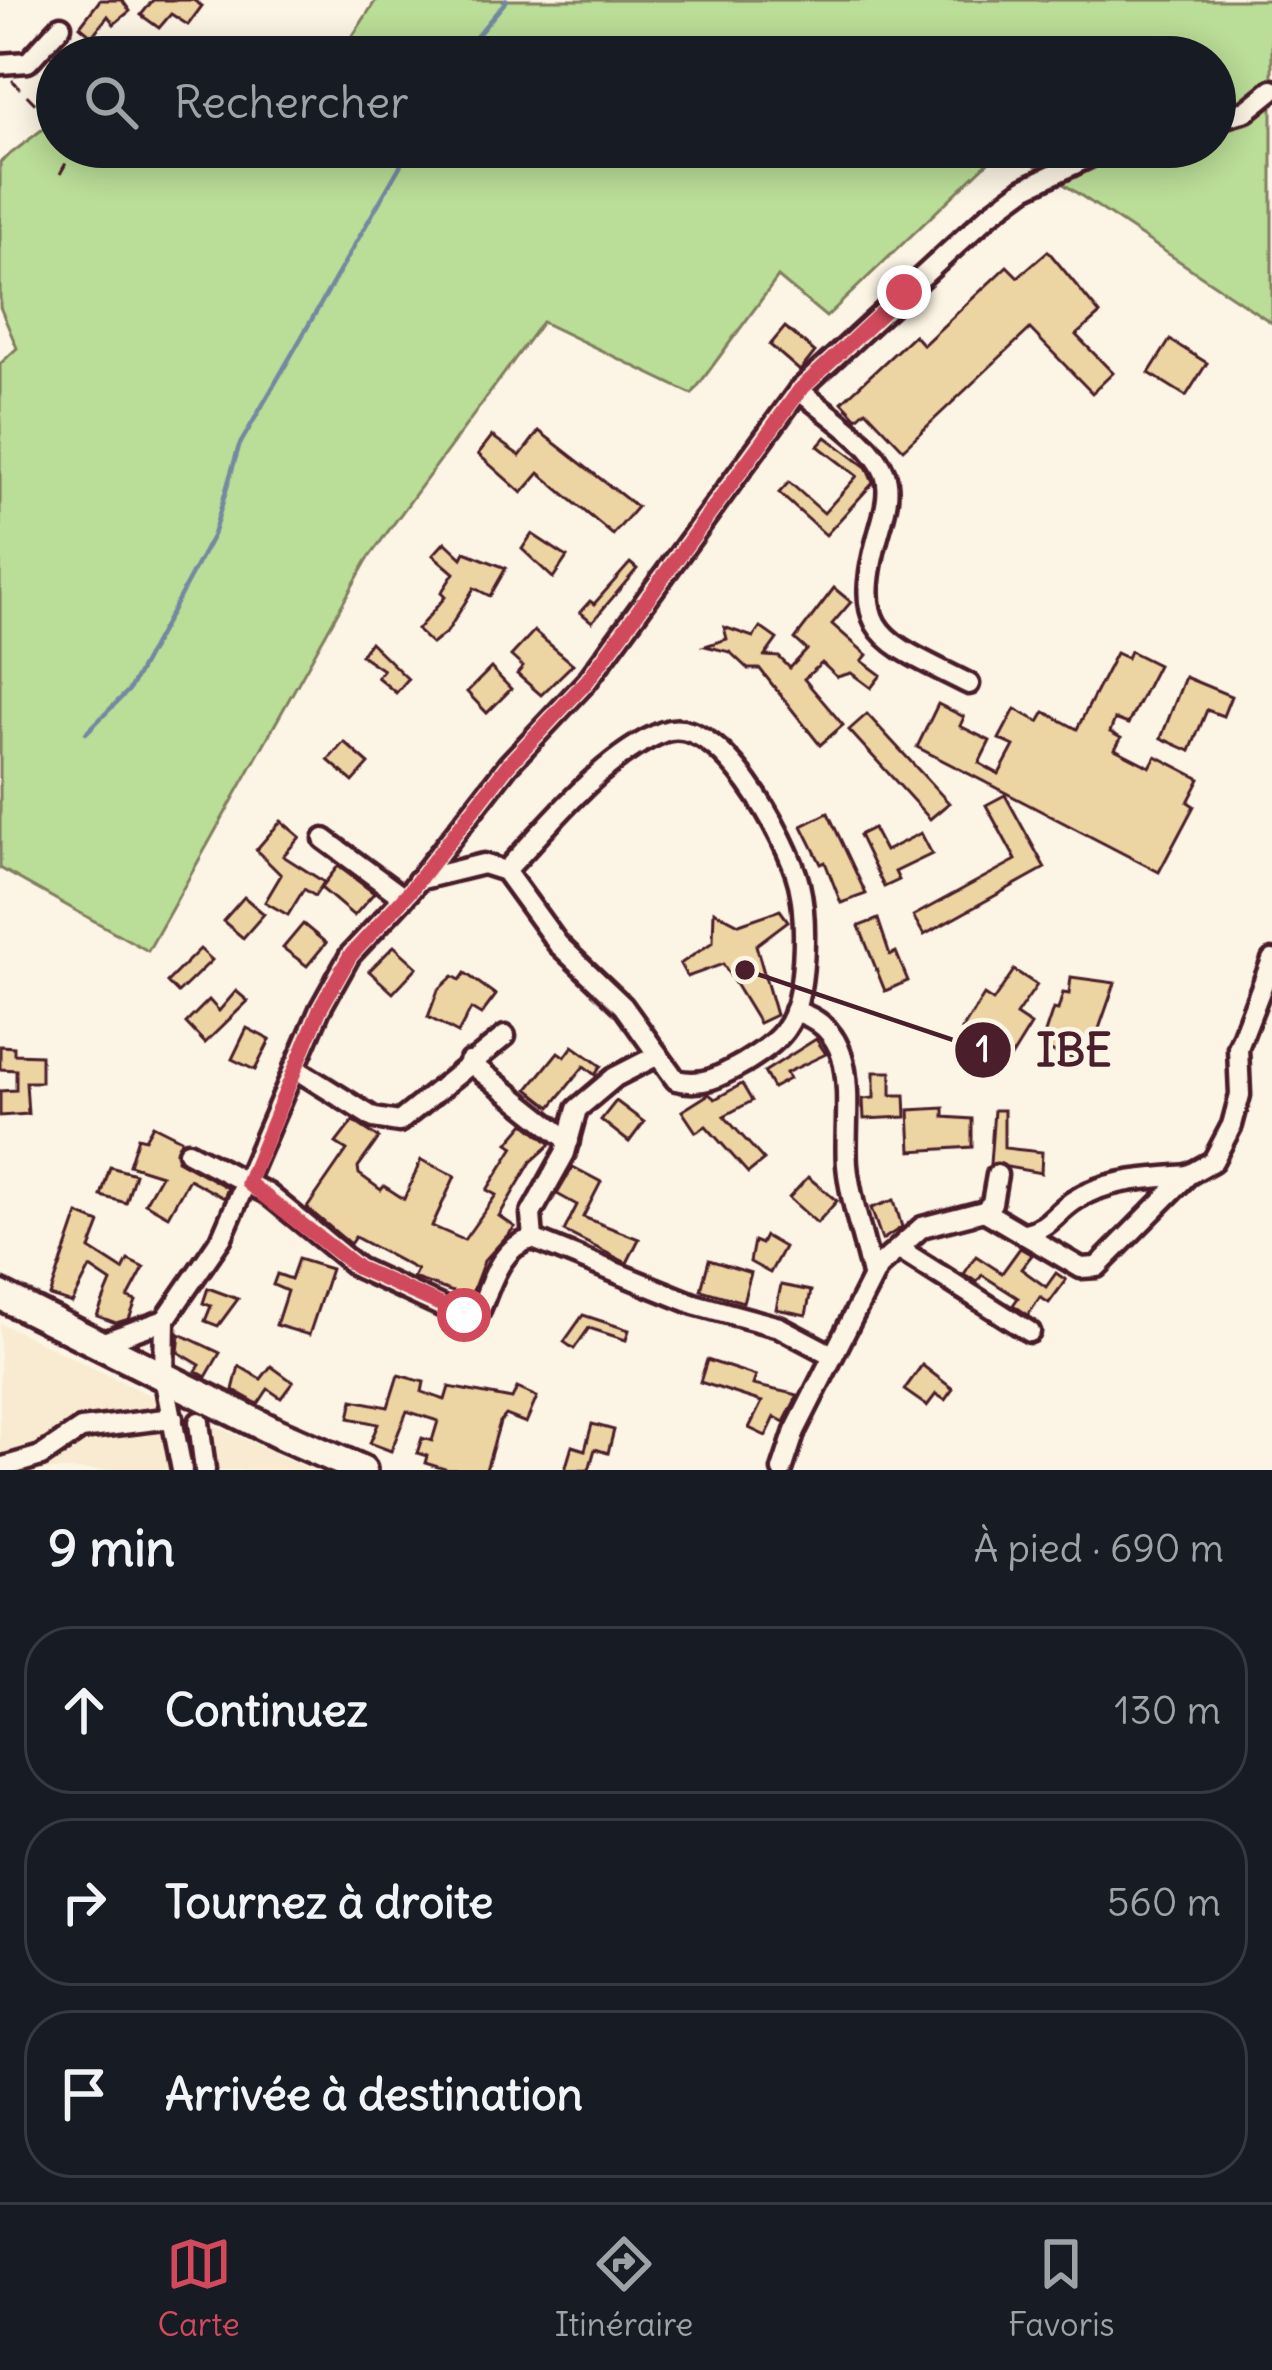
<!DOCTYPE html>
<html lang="fr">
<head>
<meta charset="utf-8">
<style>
  body { margin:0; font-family:Delius,sans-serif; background:#20242c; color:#f1f3f6 }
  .stop { position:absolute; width:36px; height:36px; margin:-27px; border:9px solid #d1495b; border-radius:50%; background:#fff }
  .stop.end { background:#d1495b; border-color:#fff; box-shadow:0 3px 12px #0008 }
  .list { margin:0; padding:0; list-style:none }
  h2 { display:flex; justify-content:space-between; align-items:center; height:156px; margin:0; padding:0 48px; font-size:51px }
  h2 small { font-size:39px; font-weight:400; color:#9ea1a6 }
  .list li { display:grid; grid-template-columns:78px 1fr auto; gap:36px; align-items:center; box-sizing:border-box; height:168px; margin:0 24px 24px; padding:0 24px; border:3px solid #363941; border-radius:48px }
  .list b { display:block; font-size:45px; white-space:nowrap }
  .list em { font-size:39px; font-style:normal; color:#9ea1a6 }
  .icon { flex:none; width:66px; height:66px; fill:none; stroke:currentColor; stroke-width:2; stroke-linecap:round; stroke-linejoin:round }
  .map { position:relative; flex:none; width:1272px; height:1470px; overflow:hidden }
  .search { position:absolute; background:#171b24; box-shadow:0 6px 30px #0003; left:36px; right:36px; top:36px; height:132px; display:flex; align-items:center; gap:30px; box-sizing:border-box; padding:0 42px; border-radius:66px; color:#9ea1a6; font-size:45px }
  .sheet { height:732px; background:#171b24 }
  nav { display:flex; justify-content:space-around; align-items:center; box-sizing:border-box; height:168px; border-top:3px solid #363941; background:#171b24; font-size:33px; color:#9ea1a6 }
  nav a { display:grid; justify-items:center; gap:6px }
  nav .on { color:#d1495b }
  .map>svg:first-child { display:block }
  .built { fill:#f8ebd1 }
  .green { fill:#badd97; stroke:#827e61; stroke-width:3 }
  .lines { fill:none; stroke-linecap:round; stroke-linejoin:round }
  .stream { stroke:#7389a1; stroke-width:4.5 }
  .building { fill:#edd4a3; stroke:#4a1f2b; stroke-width:3 }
  .minor-casing { stroke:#4a1f2b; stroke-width:27 }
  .highway-casing { stroke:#4a1f2b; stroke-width:36 }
  .path { stroke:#4a1f2b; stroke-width:3; stroke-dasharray:12 9; stroke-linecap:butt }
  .minor { stroke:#fcf5e5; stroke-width:18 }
  .highway { stroke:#fcf5e5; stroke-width:27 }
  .route { stroke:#d1495b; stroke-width:15 }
  .leader { fill:none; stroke:#4a1f2b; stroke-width:4.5 }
  .callout-dot { fill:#4a1f2b; stroke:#fcf5e5; stroke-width:4.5 }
  .mark-label { font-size:36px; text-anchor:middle; font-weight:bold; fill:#fff }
  .callout-label { font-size:45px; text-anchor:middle; font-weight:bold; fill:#4a1f2b; stroke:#fcf5e5; stroke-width:9; stroke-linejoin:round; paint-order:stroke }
</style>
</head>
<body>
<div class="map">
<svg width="1272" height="1470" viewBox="0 0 1272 1470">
  <rect width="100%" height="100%" fill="#fcf5e5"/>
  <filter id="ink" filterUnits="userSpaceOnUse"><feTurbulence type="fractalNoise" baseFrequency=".00833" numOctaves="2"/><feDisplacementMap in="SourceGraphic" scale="24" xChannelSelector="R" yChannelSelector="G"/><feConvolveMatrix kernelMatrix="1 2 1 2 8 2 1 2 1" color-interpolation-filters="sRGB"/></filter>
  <g filter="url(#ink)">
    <path class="built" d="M0 1323 166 1403 312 1470H0Z"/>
    <g class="green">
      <path d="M376 0H1272V323L1008 147H1215V57H339Z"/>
      <path d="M57 118V147H234L250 161 262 147H1004L826 317 778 277 692 394 542 322 367 560 148 951 0 868V364L17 348 0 307V162Z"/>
    </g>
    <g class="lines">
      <g class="stream">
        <path d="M459 57 507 0"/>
        <path d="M86 733 129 690 213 535 239 446 411 147"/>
      </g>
    </g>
    <g class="building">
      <path d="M100 0H122L130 11 114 24 108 16 92 36 80 26Z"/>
      <path d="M153 0H193L202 6 188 25 171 14 159 28 141 15Z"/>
      <path d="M1048 251 1100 314 1076 335 1113 373 1092 393 1030 329 903 449 866 410 857 418 842 402 914 335 923 345 1007 266 1018 277Z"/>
      <path d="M785 327 815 352 800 371 770 345Z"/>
      <path d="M1170 340 1207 363 1186 396 1149 373Z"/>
      <path d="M539 431 637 507 613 535 539 473 522 493 478 454 492 436 520 456Z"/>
      <path d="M826 437 866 467 873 483 826 535 779 493 789 482 824 513 857 476 818 446Z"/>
      <path d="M532 534 567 557 553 578 522 549Z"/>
      <path d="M445 542 462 558 465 552 506 568 490 596 474 588 447 632 432 644 417 630 445 597 441 593 454 573 433 555Z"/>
      <path d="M630 563 637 569 592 622 580 612 590 601 594 604Z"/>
      <path d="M834 588 851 602 832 624 867 655 862 661 881 675 871 688 851 673 837 677 822 663 804 679 843 725 820 745 760 669H748L730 652 705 646 727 639 724 627 753 637 760 627 777 639 765 656 779 657 790 668 807 650 795 639Z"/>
      <path d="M534 631 573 664 541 695 517 674 523 667 511 656Z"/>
      <path d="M370 642 408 679 396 693 377 677 383 670 361 655Z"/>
      <path d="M1130 651 1158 665 1128 724 1115 719 1110 732 1121 738 1115 749 1150 767 1156 756 1200 779 1188 802 1194 806 1159 872 917 747 938 704 964 717 960 726 990 741 979 763 999 774 1014 746 999 739 1015 709 1039 722 1045 712 1077 729 1116 653 1127 658Z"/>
      <path d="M491 668 511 689 487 713 467 692Z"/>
      <path d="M1185 677 1231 696 1223 716 1207 710 1190 751 1161 738Z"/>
      <path d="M867 714 949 803 930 819 849 730Z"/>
      <path d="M344 742 369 764 353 782 328 760Z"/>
      <path d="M1005 795 1045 868 924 935 913 916 1016 860 986 805Z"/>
      <path d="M828 813 866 894 841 903 825 862 821 864 802 826Z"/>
      <path d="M281 821 300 837 283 856 324 882 315 896 304 889 288 915 265 902 281 875 256 850Z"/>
      <path d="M873 828 885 851 921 833 932 854 895 872 899 880 884 887 859 835Z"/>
      <path d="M338 866 374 893 354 916 321 888Z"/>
      <path d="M244 897 264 914 243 938 223 921Z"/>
      <path d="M780 910 788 921 756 945 776 1015 759 1023 723 964 687 977 680 964 713 942 714 911 739 924Z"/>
      <path d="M878 919 890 955 896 952 908 981 885 991 859 926Z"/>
      <path d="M303 924 326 943 307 966 283 948Z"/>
      <path d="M394 946 417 967 393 993 369 971Z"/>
      <path d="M200 949 212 960 178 993 167 982Z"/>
      <path d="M1014 970 1037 985 1016 1015 1031 1025 1010 1059 962 1030 984 995 993 1001Z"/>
      <path d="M465 973 496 995 481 1015 471 1009 458 1033 428 1017 438 990 453 976 460 980Z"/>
      <path d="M1071 977 1115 983 1087 1063 1040 1048 1053 1009 1058 1010 1063 993 1069 994Z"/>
      <path d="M236 991 248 1001 205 1043 186 1023 209 1000 219 1011Z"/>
      <path d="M247 1028 270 1040 255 1070 232 1059Z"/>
      <path d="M816 1039 826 1054 786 1073 789 1079 773 1088 764 1072Z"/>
      <path d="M0 1046 14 1047V1054L41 1055V1082H26L28 1114 0 1116V1091L16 1090V1070L0 1069Z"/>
      <path d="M573 1046 601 1066 595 1075 584 1066 551 1107 528 1089 558 1052 565 1057Z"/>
      <path d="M874 1072H891V1095H905L906 1117 864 1119 863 1099 874 1098Z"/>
      <path d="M742 1084 752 1101 724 1116 764 1160 748 1173 706 1126 696 1132 682 1111 709 1094 715 1099Z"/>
      <path d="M616 1101 644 1122 629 1142 601 1120Z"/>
      <path d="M944 1108V1117L972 1119V1147L911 1151 909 1110Z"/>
      <path d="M994 1110H1004V1148L1042 1152 1041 1173 990 1164Z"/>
      <path d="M353 1121 379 1138 358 1167 359 1174 381 1190 384 1186 404 1199 421 1160 455 1176 432 1226 464 1240 496 1195 487 1190 514 1147 508 1143 525 1123 551 1144 531 1162 499 1216 515 1227 484 1261 470 1298 413 1278 417 1270 355 1237 350 1244 307 1208 347 1150 336 1143Z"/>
      <path d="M153 1125 181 1139 177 1160 228 1188 224 1198 189 1179 168 1216 145 1203 161 1175 129 1165 138 1137 145 1139Z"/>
      <path d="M110 1167 135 1174 126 1203 101 1196Z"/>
      <path d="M573 1167 601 1182 583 1217 639 1239 627 1263 564 1231 577 1205 557 1194Z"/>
      <path d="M808 1177 837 1201 817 1223 789 1198Z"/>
      <path d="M894 1200 902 1227 882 1240 871 1208Z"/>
      <path d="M78 1214 100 1223 90 1249 123 1270 128 1260 144 1268 128 1298 136 1301 129 1319 116 1323 97 1316 111 1282 90 1268 72 1303 50 1296Z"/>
      <path d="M765 1236 784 1247 770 1273 750 1262 754 1241 761 1244Z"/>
      <path d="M1020 1248 1032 1255 1021 1269 1046 1287 1056 1273 1066 1280 1049 1303 1040 1297 1028 1315 1013 1305 1018 1298 982 1275 977 1282 964 1274 976 1256 1002 1273Z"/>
      <path d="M298 1259 331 1269 309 1335 276 1325 287 1291 273 1285 277 1274 291 1279Z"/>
      <path d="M709 1260 751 1273 743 1302 701 1290Z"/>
      <path d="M781 1285 811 1291 806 1315 776 1309Z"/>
      <path d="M208 1288 238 1299 218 1326 205 1321 211 1306 203 1303Z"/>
      <path d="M583 1315 629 1330 626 1340 589 1328 574 1349 564 1342Z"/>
      <path d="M180 1334 220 1353 206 1377 196 1371 200 1365 178 1352Z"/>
      <path d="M707 1360 756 1376 753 1385 798 1395 784 1422 775 1417 766 1436 749 1428 762 1402 700 1382Z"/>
      <path d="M922 1365 953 1389 945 1400 936 1394 927 1406 904 1390Z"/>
      <path d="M239 1366 261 1379 271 1366 293 1382 281 1398 268 1389 258 1404 233 1390Z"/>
      <path d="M398 1375 424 1382 422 1392 445 1400 449 1387 512 1399 517 1388 537 1397 526 1423 506 1415 500 1422 486 1470H448L425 1463 427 1456 417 1453 422 1438 432 1441 438 1421 407 1411 391 1451 370 1443 378 1424 349 1418 353 1400 388 1407Z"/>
      <path d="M592 1424 614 1430 608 1453 595 1449 589 1470H565L572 1446 585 1450Z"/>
    </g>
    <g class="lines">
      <g class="minor-casing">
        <g id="minor">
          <path d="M0 64 28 62 61 26"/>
          <path d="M1215 120 1246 111 1272 90"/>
          <path d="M799 390C825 413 872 441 885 474 891 491 885 512 880 529 849 637 881 639 969 684"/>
          <path d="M324 839 404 898"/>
          <path d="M418 880 483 864 505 871 558 944 623 1006 676 1080C703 1087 721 1076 744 1063 757 1055 778 1041 786 1028 807 999 807 918 799 884 788 840 719 710 663 732 601 757 551 824 505 871"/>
          <path d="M794 1011C865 1030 843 1110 847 1165 850 1200 864 1240 872 1275"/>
          <path d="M469 1062 569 1141"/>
          <path d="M294 1068 374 1118 399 1122 505 1036"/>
          <path d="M188 1152 268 1194 358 1268 458 1314 480 1310C491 1283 501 1245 533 1239L694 1304 779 1327 832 1355"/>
          <path d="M984 1211 1081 1268 1097 1267 1188 1175 1213 1161 1232 1125 1240 1095 1238 1048 1272 960"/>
          <path d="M1025 1233C1049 1228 1054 1214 1073 1201 1105 1179 1151 1178 1188 1175"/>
          <path d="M533 1239 531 1214 565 1153 577 1109 615 1077 658 1055"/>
          <path d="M901 1250 1030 1332"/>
          <path d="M165 1320 164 1377 182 1470"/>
          <path d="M98 1344 165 1320 222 1237 320 1009 350 955 410 891 508 765 587 681 799 390 990 214 1025 188 1110 147"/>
          <path d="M199 1422 205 1470"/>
          <path d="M0 1468 41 1456 81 1429 173 1418"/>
          <path d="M782 1470 795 1431 878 1267 922 1227 984 1211 992 1203 997 1175"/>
        </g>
      </g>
      <g class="highway-casing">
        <path id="highway" d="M0 1295 279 1434 362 1470"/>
      </g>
      <g class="path">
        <path d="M12 80 57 126"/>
        <path d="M60 174 75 147"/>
      </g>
      <use href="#minor" class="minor"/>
      <use href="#highway" class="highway"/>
    </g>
  </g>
  <g class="lines" filter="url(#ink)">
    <path class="route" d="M464 1315 358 1268 248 1183 320 1009 350 956 410 891 508 765 587 681 800 390 904 292"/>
  </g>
  <path class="leader" d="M745 970L983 1050"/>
  <g class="callout-dot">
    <circle cx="745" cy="970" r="12"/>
    <circle cx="983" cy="1050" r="30"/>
  </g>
  <g class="mark-label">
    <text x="983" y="1062">1</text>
  </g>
  <g class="callout-label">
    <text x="1074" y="1066">IBE</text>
  </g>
</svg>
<div class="stop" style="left:464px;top:1315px"></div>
<div class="stop end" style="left:904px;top:292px"></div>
<div class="search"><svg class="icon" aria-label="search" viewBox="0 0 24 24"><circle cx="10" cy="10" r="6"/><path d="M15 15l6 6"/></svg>Rechercher</div>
</div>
<section class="sheet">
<h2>9 min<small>À pied · 690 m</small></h2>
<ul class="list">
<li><svg class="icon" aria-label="ahead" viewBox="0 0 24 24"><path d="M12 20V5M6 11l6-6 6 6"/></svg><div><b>Continuez</b></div><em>130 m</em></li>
<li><svg class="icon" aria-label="right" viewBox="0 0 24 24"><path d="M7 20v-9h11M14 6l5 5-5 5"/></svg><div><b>Tournez à droite</b></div><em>560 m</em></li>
<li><svg class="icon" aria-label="arrive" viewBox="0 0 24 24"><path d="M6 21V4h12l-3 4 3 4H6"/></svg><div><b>Arrivée à destination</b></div></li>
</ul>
</section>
<nav>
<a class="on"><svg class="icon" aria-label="map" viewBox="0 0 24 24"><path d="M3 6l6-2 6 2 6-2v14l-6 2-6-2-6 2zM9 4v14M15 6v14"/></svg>Carte</a>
<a><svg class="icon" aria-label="directions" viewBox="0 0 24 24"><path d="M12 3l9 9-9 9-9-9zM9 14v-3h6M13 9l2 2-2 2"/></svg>Itinéraire</a>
<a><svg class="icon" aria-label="saved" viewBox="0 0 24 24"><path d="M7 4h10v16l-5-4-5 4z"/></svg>Favoris</a>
</nav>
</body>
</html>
